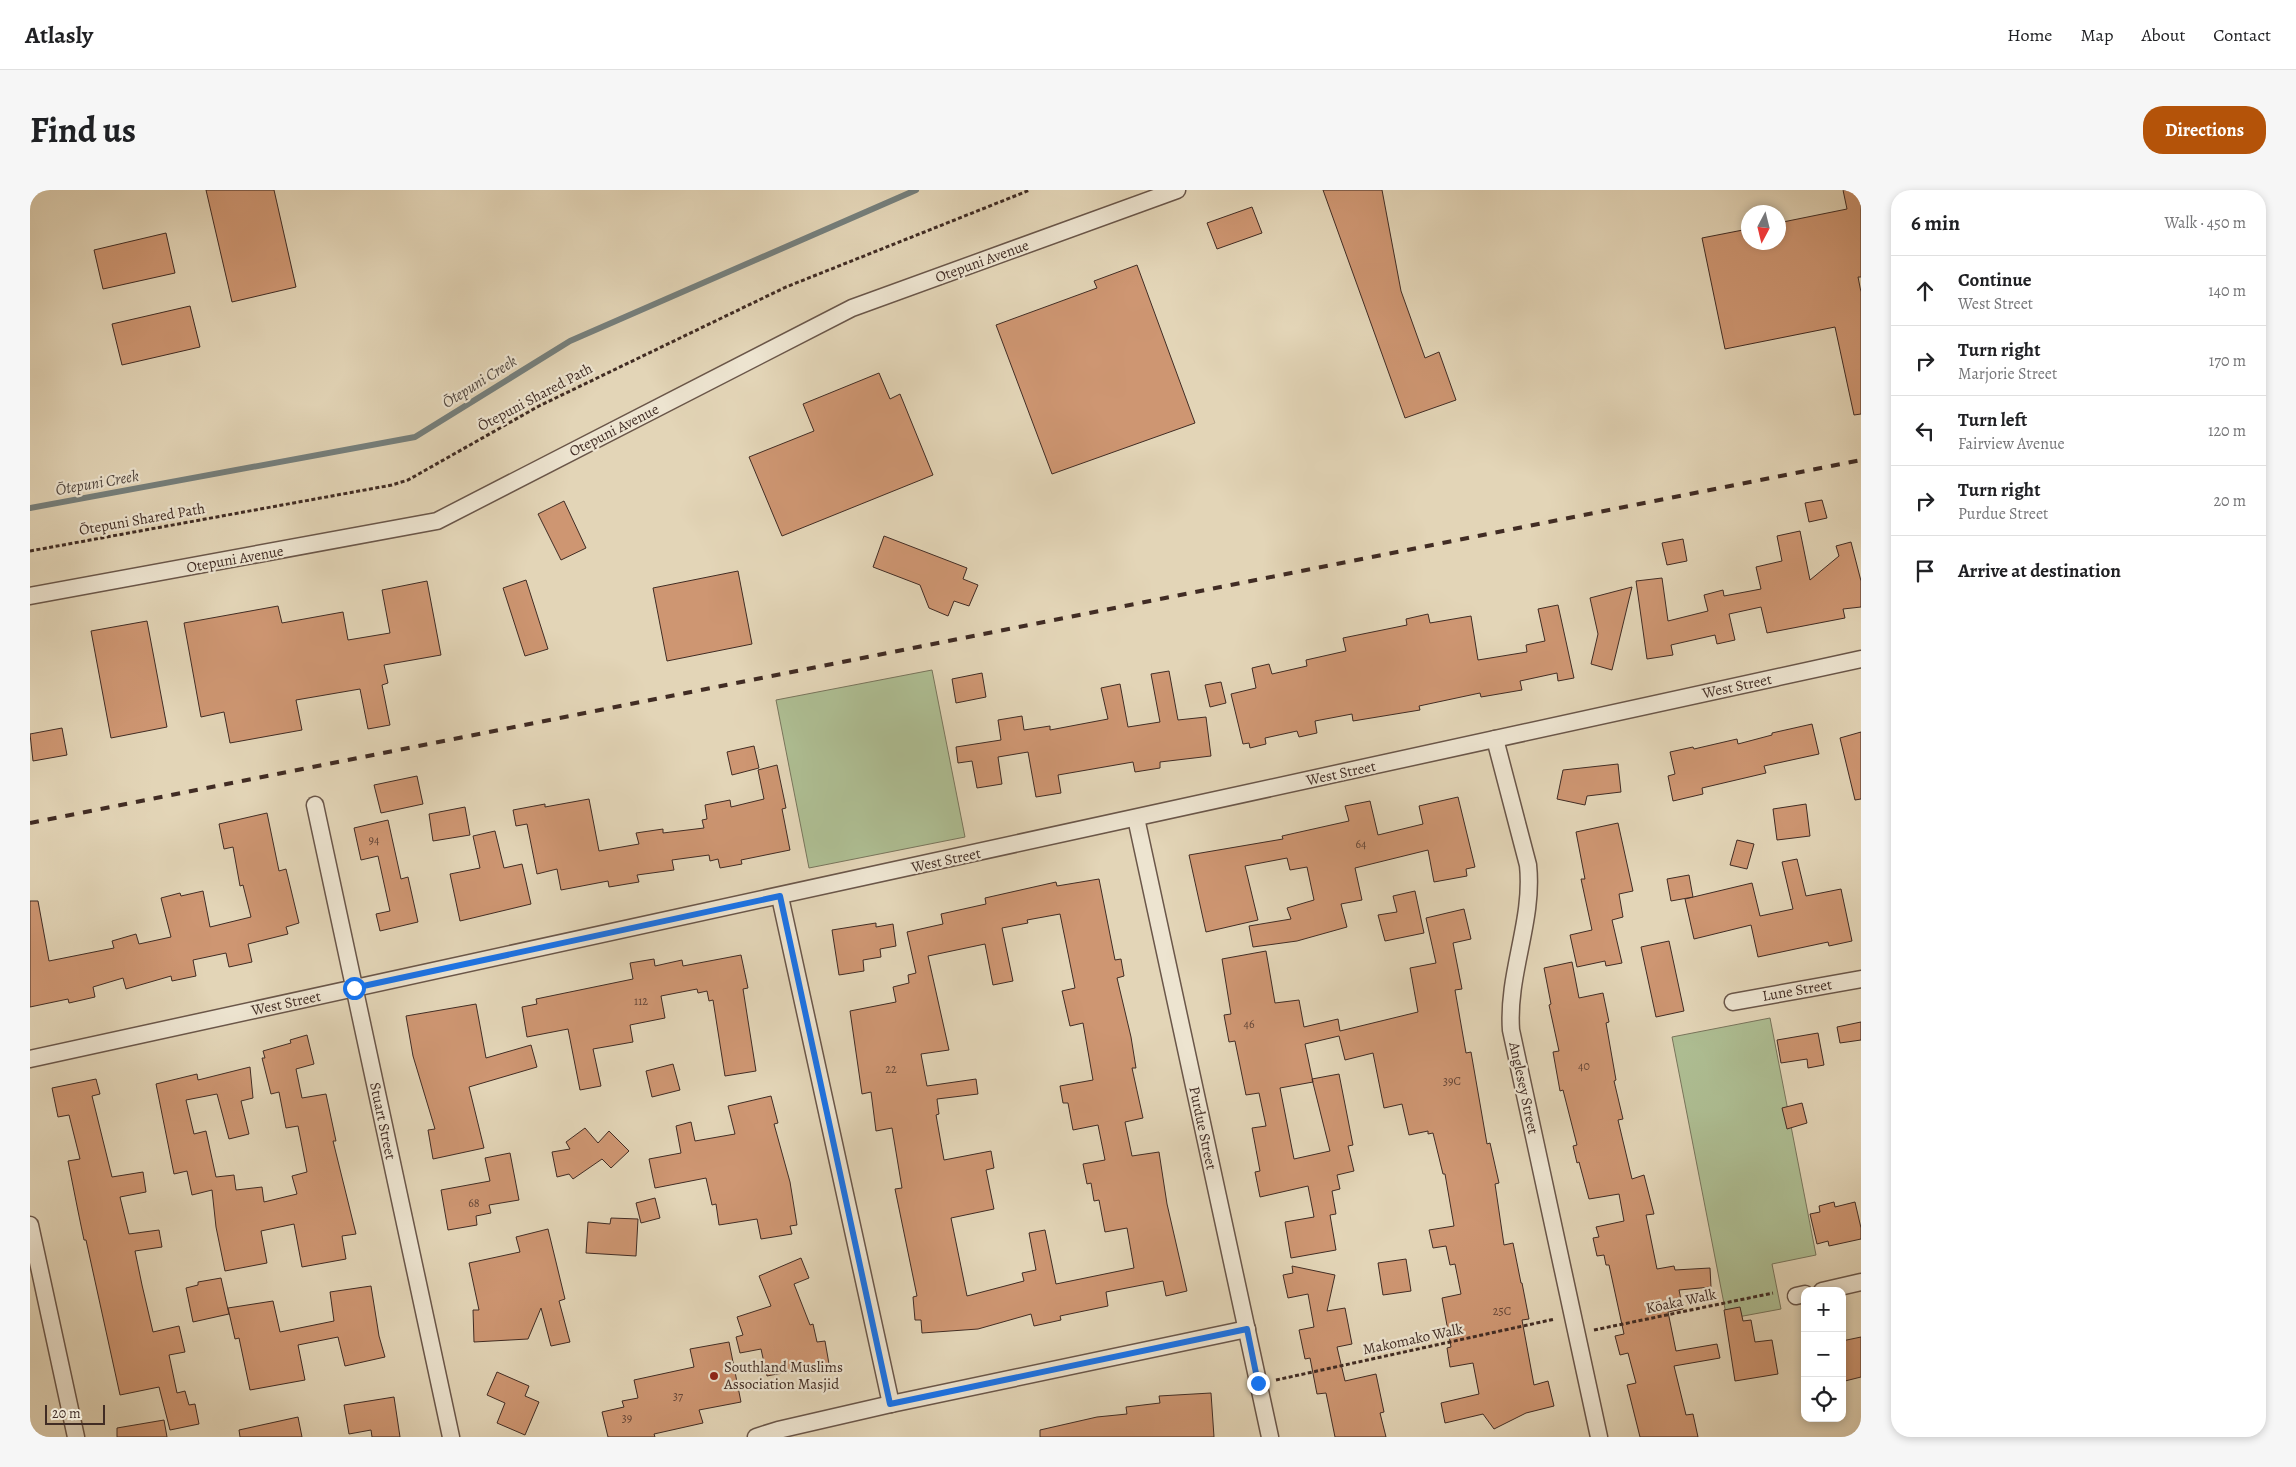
<!DOCTYPE html>
<html lang="en">
<head>
<meta charset="utf-8">
<style>
  body { margin:0; font-family:Alegreya,serif; background:#f6f6f6; color:#202124 }
  .controls { position:absolute; right:15px; bottom:15px; display:grid; overflow:hidden; border-radius:10px; box-shadow:0 2px 8px #0003 }
  .controls button { width:45px; height:45px; display:grid; place-items:center; padding:0; border:0; border-bottom:1px solid #e0e0e0; background:#fff; color:#202124; font:25px sans-serif }
  .compass { position:absolute; left:1711px; top:15px; width:45px; height:45px; border-radius:50%; background:#fff; box-shadow:0 2px 8px #0003; rotate:187deg }
  .scale { position:absolute; left:15px; bottom:12px; width:60px; box-sizing:border-box; padding-left:5px; border:2px solid #412c24; border-top:0; font-size:14px; line-height:18px; white-space:nowrap; color:#412c24; -webkit-text-stroke:4px #ede4d0; paint-order:stroke }
  .stop { position:absolute; width:15px; height:15px; margin:-11px; border:4px solid #1a73e8; border-radius:50%; background:#fff }
  .stop.end { background:#1a73e8; border-color:#fff; box-shadow:0 1px 5px #0008 }
  .list { margin:0; padding:0; list-style:none }
  h2 { display:flex; justify-content:space-between; align-items:center; height:65px; margin:0; padding:0 20px; font-size:21px }
  h2 small { font-size:16px; font-weight:400; color:#757577 }
  .list li { display:grid; grid-template-columns:32px 1fr auto; gap:15px; align-items:center; box-sizing:border-box; height:70px; padding:0 20px; border-top:1px solid #e0e0e0 }
  .list b { display:block; font-size:19px; white-space:nowrap }
  .list p { margin:0; font-size:16px; white-space:nowrap; color:#757577 }
  .list em { font-size:16px; font-style:normal; color:#757577 }
  .icon { flex:none; width:28px; height:28px; fill:none; stroke:currentColor; stroke-width:2; stroke-linecap:round; stroke-linejoin:round }
  .map { position:relative; flex:none; width:1831px; height:1247px; overflow:hidden; border-radius:20px }
  header { display:flex; align-items:center; gap:30px; box-sizing:border-box; height:70px; padding:0 25px; background:#fff; border-bottom:1px solid #e0e0e0 }
  header strong { font-size:24px }
  nav { display:flex; gap:28px; margin-inline-start:auto; font-size:18px }
  .intro { display:flex; align-items:center; justify-content:space-between; box-sizing:border-box; height:120px; padding:0 30px }
  h1 { margin:0; font-size:35px }
  .button { padding:12px 22px; border-radius:20px; background:#b45309; color:#fff; font-size:18px; font-weight:700 }
  main { display:flex; gap:30px; padding:0 30px }
  aside { flex:1; background:#fff; border-radius:20px; box-shadow:0 2px 8px #0003 }
  .map>svg:first-child { display:block }
  .green { fill:#aebe93; stroke:#78755c }
  .lines { fill:none; stroke-linecap:round; stroke-linejoin:round }
  .stream { stroke:#757f7c; stroke-width:6 }
  .building { fill:#ce9672; stroke:#412c24; fill-rule:evenodd }
  .minor-casing { stroke:#6a5649; stroke-width:19 }
  .path { stroke:#412c24; stroke-width:3; stroke-dasharray:4 2.5; stroke-linecap:butt }
  .minor { stroke:#ede4d0; stroke-width:16 }
  .rail { stroke:#412c24; stroke-width:4; stroke-dasharray:9 9; stroke-linecap:butt }
  .route { stroke:#1a73e8; stroke-width:6 }
  .poi-dot { fill:#8f2418; stroke:#ede4d0; stroke-width:2 }
  .labels { text-anchor:middle; stroke-width:4.5; stroke-linejoin:round; paint-order:stroke }
  .number-label { font-size:12px; fill:#644638 }
  .street-label { font-size:15px; fill:#412c24; stroke:#ede4d0 }
  .poi-label { font-size:15px; fill:#412c24; stroke:#ede4d0; text-anchor:start }
  .water-label { font-size:16px; font-style:italic; fill:#524841; stroke:#ede4d0 }
</style>
</head>
<body>
<header>
<strong>Atlasly</strong>
<nav><a>Home</a><a>Map</a><a>About</a><a>Contact</a></nav>
</header>
<div class="intro"><h1>Find us</h1><a class="button">Directions</a></div>
<main>
<div class="map">
<svg width="1831" height="1247" viewBox="0 0 1831 1247">
  <rect width="100%" height="100%" fill="#e3d5b7"/>
  <filter id="stains"><feTurbulence type="fractalNoise" baseFrequency=".004" numOctaves="4"/><feColorMatrix values="0 0 0 0 .2 0 0 0 0 .09 0 0 0 0 .02 0 0 0 .5 -.17"/></filter>
  <radialGradient id="worn" r=".72"><stop offset=".6" stop-color="#630" stop-opacity="0"/><stop offset="1" stop-color="#630" stop-opacity=".3"/></radialGradient>
  <g class="green">
    <path d="M902 480 935 647 779 678 746 510Z"/>
    <path d="M1740 828 1786 1065 1742 1074 1751 1119 1697 1129 1642 847Z"/>
  </g>
  <g class="lines">
    <path class="stream" d="M0 318 385 247 540 151 886 0"/>
  </g>
  <g class="building">
    <path d="M176 0H244L266 97 202 112Z"/>
    <path d="M1293 0H1352L1371 101 1395 168 1409 162 1426 210 1375 228Z"/>
    <path d="M1813 0H1831V87H1828L1831 102V224L1824 225 1805 137 1695 159 1672 48 1718 39V52H1748V33L1817 19Z"/>
    <path d="M1222 17 1232 43 1187 59 1177 33Z"/>
    <path d="M136 43 145 83 73 99 64 60Z"/>
    <path d="M1107 75 1165 233 1022 284 966 135 1067 98 1064 91Z"/>
    <path d="M160 116 170 157 92 175 82 134Z"/>
    <path d="M849 183 860 209 870 204 903 285 752 346 719 267 784 241 773 214Z"/>
    <path d="M1792 310 1797 328 1779 332 1775 313Z"/>
    <path d="M534 311 556 358 531 370 508 324Z"/>
    <path d="M1770 341 1780 390 1809 366 1806 356 1821 352 1831 391V417L1813 419 1815 428 1737 443 1731 417 1699 424 1705 450 1687 454 1685 445 1641 455 1643 465 1617 469 1606 391 1632 388 1638 431 1678 421 1674 405 1693 400 1694 406 1731 399 1726 377 1752 371 1747 346Z"/>
    <path d="M854 346 937 378 933 389 948 395 939 416 924 411 918 426 899 418 890 395 843 377Z"/>
    <path d="M1653 349 1657 371 1637 375 1632 353Z"/>
    <path d="M708 381 722 454 637 471 623 398Z"/>
    <path d="M496 390 518 459 495 466 473 398Z"/>
    <path d="M397 391 411 465 354 475 358 493 352 495 360 535 338 539 330 499 266 510 272 540 200 553 194 522 171 527 154 433 248 416 252 433 313 422 318 450 360 443 352 400Z"/>
    <path d="M1602 397 1582 480 1561 474 1568 444 1560 408Z"/>
    <path d="M1528 415 1544 488 1528 491 1527 483 1490 491 1492 500 1451 507 1450 503 1389 516 1390 520 1323 531 1322 524 1285 531 1287 543 1269 547 1267 541 1235 548 1236 554 1220 558 1219 553 1213 554 1201 504 1226 498 1222 478 1239 474 1242 484 1277 476 1276 470 1316 461 1313 448 1377 435 1376 429 1398 424 1400 433 1441 426 1448 470 1497 462 1496 455 1515 451 1508 419Z"/>
    <path d="M117 431 137 537 81 548 61 441Z"/>
    <path d="M1139 481 1148 530 1176 527 1181 566 1130 572V578L1105 582 1103 572 1028 585 1031 603 1006 607 998 562 968 567 972 594 947 598 942 571 928 573 926 557 971 550 968 530 992 526 994 540 1020 536V540L1078 529 1071 498 1090 494 1098 537 1130 532 1121 484Z"/>
    <path d="M952 483 956 507 926 513 922 489Z"/>
    <path d="M1191 492 1196 513 1180 517 1175 495Z"/>
    <path d="M1782 534 1789 564 1734 576 1736 583 1672 598 1673 604 1643 611 1638 586 1645 584 1640 562 1663 557 1664 559 1707 549 1708 554 1742 545V543Z"/>
    <path d="M32 538 37 565 3 571 0 544Z"/>
    <path d="M1831 542V609L1825 610 1810 548Z"/>
    <path d="M724 556 729 578 702 585 697 562Z"/>
    <path d="M1588 574 1591 602 1557 606 1555 615 1527 609 1533 580Z"/>
    <path d="M747 575 756 618 752 619 760 660 711 670 712 674 690 678 688 669 680 671 679 665 642 670 644 680 607 685 609 692 579 697 578 691 531 700 527 679 507 684 497 634 486 636 483 620 515 614V617L559 609 569 661 609 654 606 643 633 639V643L674 638 672 630 677 629 675 615 700 610 701 617 734 609 728 580Z"/>
    <path d="M387 586 393 614 351 623 344 595Z"/>
    <path d="M1428 607 1445 677 1436 679 1437 686 1404 692 1398 660 1325 678 1332 710 1311 714 1317 737 1267 751 1223 757 1219 736 1261 729 1257 718 1284 710 1277 677 1260 680 1257 668 1215 676 1228 730 1176 742 1159 665 1253 649 1252 646 1319 631 1315 616 1340 611 1348 645 1393 634 1389 616Z"/>
    <path d="M1776 614 1780 646 1747 650 1743 619Z"/>
    <path d="M435 617 440 645 403 651 399 624Z"/>
    <path d="M237 623 249 681 256 679 269 733 256 737 258 744 218 754 222 772 199 777 196 763 163 770 166 786 142 791 141 786 96 799 93 788 63 797 65 807 39 813 38 809 0 817V711H8L19 771 84 758 82 751 106 744 109 754 141 747 131 708 150 703 151 706 173 701 180 737 221 727 213 695 210 696 203 657 194 659 189 634Z"/>
    <path d="M358 630 371 689 378 687 388 732 350 741 346 724 360 721 348 666 331 670 324 638Z"/>
    <path d="M1588 633 1603 701 1589 704 1593 727 1582 730 1592 773 1576 776 1575 771 1547 777 1540 745 1562 740 1551 689H1555L1546 642Z"/>
    <path d="M465 641 474 678 492 674 501 714 430 731 420 684 450 678 443 646Z"/>
    <path d="M1707 650 1724 654 1717 679 1700 675Z"/>
    <path d="M1767 669 1776 706 1811 699 1822 751 1799 756 1798 752 1728 767 1721 735 1664 749 1655 709 1722 693 1730 726 1763 719 1752 672Z"/>
    <path d="M1659 685 1663 707 1641 711 1637 689Z"/>
    <path d="M1069 689 1085 770 1091 769 1094 786 1087 788 1101 847 1106 878H1102L1113 928 1095 932 1102 966 1129 962 1137 1014 1157 1101 1136 1106 1133 1091 1076 1102 1078 1116 1030 1126 1031 1130 1004 1136 1001 1124 948 1139 892 1143 891 1130H885L883 1107 887 1106 865 999 872 998 862 938 846 941 841 902 832 904 820 821 866 812 863 797 879 793 878 785 886 783 877 742 913 734 911 724 956 714 955 708 1026 692 1027 696ZM1030 724 1045 798 1032 801 1040 836 1053 833 1063 890 1030 896 1033 913H1038L1043 940 1068 935 1075 970 1053 974 1057 994 1061 993 1064 1011 1069 1010 1075 1042 1097 1038 1104 1078 1026 1094 1015 1040 999 1043 1006 1080 992 1083 994 1091 937 1106 921 1028 964 1019 956 980 964 978 961 961 914 970 906 925 909 924 907 909 948 904 946 889 897 896 891 864 919 860 898 766 955 754 963 795 983 791 972 738 998 733 997 730Z"/>
    <path d="M1385 701 1394 743 1355 751 1348 725 1367 722 1363 706Z"/>
    <path d="M1434 719 1441 749 1423 753 1432 799 1425 800 1436 863 1441 862 1457 954 1460 953 1469 993 1465 994 1474 1055 1483 1053 1491 1093H1492L1499 1129 1492 1130 1504 1195 1518 1191 1524 1216 1496 1223 1464 1239 1453 1224 1415 1233 1411 1213 1449 1204 1443 1173 1420 1177 1417 1158 1421 1157 1412 1108 1431 1104 1425 1074 1420 1075 1416 1056 1403 1058 1399 1040 1424 1036 1415 984H1413L1403 943 1398 944V941L1379 945 1372 914 1354 918 1343 863 1315 870 1309 846 1275 854 1283 892 1250 898 1264 969 1300 961 1282 889 1309 884 1323 955 1318 956 1324 981 1307 985 1310 999 1302 1001 1306 1024 1300 1025 1306 1060 1261 1068 1255 1032 1284 1027 1278 996 1230 1007 1225 982 1230 981 1222 938 1236 936 1229 903 1216 905 1205 851 1199 852 1194 825 1201 824 1192 769 1236 761 1245 813 1269 810 1274 837 1308 829 1310 841 1388 822 1380 778 1406 773 1396 728Z"/>
    <path d="M846 733V737L863 734 866 756 850 759 851 767 833 770 834 781 809 785 802 740Z"/>
    <path d="M1639 751 1654 821 1626 827 1611 757Z"/>
    <path d="M711 765 718 798 713 799 726 881 695 886 683 810 679 811 677 801 668 803 667 799 631 806 635 828 600 835 603 852 563 859 571 896 550 900 538 839 497 847 492 817 507 814 506 809 603 789 600 773 624 769 625 776 652 770 653 776Z"/>
    <path d="M1542 772 1549 808 1573 803 1579 832 1576 833 1586 890 1584 891 1593 929 1588 930 1602 989 1614 985 1624 1024 1616 1025 1627 1079 1644 1076 1645 1080 1680 1078 1681 1097 1649 1100 1653 1119 1638 1122 1646 1161 1687 1154 1690 1168 1644 1176 1656 1225 1663 1224 1668 1247H1610L1597 1195 1606 1193 1598 1163 1590 1165 1585 1146 1594 1144 1579 1075H1576L1574 1065 1567 1066 1563 1048 1569 1047 1566 1037 1594 1031 1589 1004 1559 1009 1549 972 1547 973 1543 956 1547 955 1533 900 1530 901 1523 862 1529 861 1519 815 1521 814 1514 778Z"/>
    <path d="M446 814 456 868 501 855 507 877 439 897 454 958 403 969 398 940 405 939 383 866 376 826Z"/>
    <path d="M1831 832V850L1810 853 1807 837Z"/>
    <path d="M1788 843 1794 875 1778 878 1777 869 1751 873 1747 850Z"/>
    <path d="M277 845 284 874 266 879 272 908 296 904 306 951H303L326 1044 312 1046 316 1069 272 1077 264 1034 231 1041 237 1073 195 1081 186 1037 182 1000 162 1005 157 981 144 984 126 894 167 884 168 890 220 877 223 908 211 911 219 944 199 949 187 904 156 910 164 944 176 941 186 987 204 985 206 1000 232 997 234 1012 267 1004 262 986 277 982 268 936 256 938 249 902 241 904 232 868H235L233 861 261 853 260 850Z"/>
    <path d="M643 874 650 900 622 907 616 881Z"/>
    <path d="M66 889 70 904 62 906 82 987 113 982 116 1002 90 1007 99 1044 129 1040 132 1057 105 1061 112 1095 123 1142 149 1136 155 1162 139 1165 147 1203 155 1201 159 1215 165 1214 169 1234 140 1240 129 1197 90 1205 56 1050H54L48 1021 38 971 50 969 39 925 28 927 22 898Z"/>
    <path d="M741 906 748 933 744 934 760 992 767 1035 760 1036 762 1044 731 1049 727 1029 689 1035 686 1014 682 1015 676 988 625 998 619 969 651 963 646 936 661 932 665 951 705 944 698 916Z"/>
    <path d="M1772 913 1777 933 1757 939 1752 918Z"/>
    <path d="M555 938 568 953 579 941 599 961 581 978 572 969 543 989 539 984 527 987 522 962 540 959 536 952Z"/>
    <path d="M480 963 489 1010 459 1015 461 1023 446 1026 447 1035 418 1040 411 1000 460 991 455 968Z"/>
    <path d="M625 1008 630 1028 611 1033 606 1013Z"/>
    <path d="M1804 1012 1805 1017 1825 1012 1831 1038V1049L1799 1056 1798 1051 1787 1054 1780 1024 1790 1022 1789 1016Z"/>
    <path d="M581 1028 608 1029 606 1066 556 1063 558 1032 580 1034Z"/>
    <path d="M518 1039 535 1109 529 1111 540 1152 521 1156 511 1118 498 1149 444 1152 443 1120H449L439 1073 490 1062 486 1047Z"/>
    <path d="M771 1068 779 1088 764 1094 780 1135 783 1134 787 1152 795 1151 799 1174 737 1186 731 1159 710 1163 706 1147 713 1145 707 1127 741 1116 729 1086Z"/>
    <path d="M1376 1069 1381 1101 1353 1105 1348 1073Z"/>
    <path d="M1262 1076 1305 1085 1297 1121 1315 1118 1322 1154 1307 1157 1315 1191 1346 1184 1354 1222 1350 1223 1356 1247H1305L1296 1203 1287 1204 1280 1168 1275 1169 1269 1140 1284 1137 1278 1104 1258 1108 1253 1085 1263 1083Z"/>
    <path d="M191 1088 199 1124 163 1132 156 1098 168 1095V1092Z"/>
    <path d="M341 1096 349 1146 355 1167 315 1176 308 1147 268 1155 275 1190 220 1200 209 1148 205 1149 198 1118 243 1111 250 1142 304 1131 300 1102Z"/>
    <path d="M1710 1117 1713 1131 1721 1130 1725 1152 1742 1150 1748 1184 1705 1191 1694 1120Z"/>
    <path d="M1831 1147V1187L1815 1191 1812 1179V1151Z"/>
    <path d="M699 1152 711 1212 669 1220 673 1233 624 1244 625 1247H578L572 1222 594 1217 592 1211 608 1208 604 1190 664 1177 660 1159Z"/>
    <path d="M467 1182 499 1196 495 1206 509 1212 495 1245 467 1233 475 1213 457 1205Z"/>
    <path d="M1181 1203 1184 1247H1010V1240L1067 1227 1097 1224 1096 1217 1130 1213 1129 1206Z"/>
    <path d="M364 1207 370 1247H342L341 1240 319 1244 314 1215Z"/>
    <path d="M268 1227 272 1247H210L209 1240Z"/>
    <path d="M134 1230 137 1247H87V1238Z"/>
  </g>
  <g class="lines">
    <g class="minor-casing">
      <g id="minor">
        <path d="M0 406 407 331 822 118 1147 0"/>
        <path d="M1465 549 1498 675C1504 731 1477 783 1481 840L1569 1247"/>
        <path d="M285 615 421 1247"/>
        <path d="M1106 628 1240 1247"/>
        <path d="M750 707 861 1214"/>
        <path d="M1703 812 1831 789"/>
        <path d="M0 869 1831 469"/>
        <path d="M0 1035 46 1247"/>
        <path d="M1792 1101 1831 1092"/>
        <path d="M1766 1106 1775 1104"/>
        <path d="M726 1247 748 1240 861 1214 1217 1139"/>
      </g>
    </g>
    <g class="path">
      <path d="M0 361 362 295 378 290 509 216 756 97 1000 0"/>
      <path d="M1564 1140 1743 1103"/>
      <path d="M1246 1190 1525 1129"/>
    </g>
    <use href="#minor" class="minor"/>
    <path class="rail" d="M0 633 1831 270"/>
  </g>
  <g class="lines">
    <path class="route" d="M324 798 750 706 860 1214 1217 1139 1228 1193"/>
  </g>
  <circle class="poi-dot" cx="684" cy="1186" r="5"/>
  <g class="labels">
    <g class="number-label">
      <text x="344" y="654">94</text>
      <text x="1331" y="658">64</text>
      <text x="611" y="815">112</text>
      <text x="1219" y="838">46</text>
      <text x="1554" y="880">40</text>
      <text x="861" y="883">22</text>
      <text x="1422" y="895">39C</text>
      <text x="444" y="1017">68</text>
      <text x="1472" y="1125">25C</text>
      <text x="648" y="1210">37</text>
      <text x="597" y="1232">39</text>
    </g>
    <g class="street-label">
      <text transform="translate(952 71) rotate(-20)" y="5">Otepuni Avenue</text>
      <text transform="translate(505 207) rotate(-28)" y="5">Ōtepuni Shared Path</text>
      <text transform="translate(584 240) rotate(-27)" y="5">Otepuni Avenue</text>
      <text transform="translate(112 329) rotate(-10)" y="5">Ōtepuni Shared Path</text>
      <text transform="translate(205 369) rotate(-10)" y="5">Otepuni Avenue</text>
      <text transform="translate(1707 496) rotate(-12)" y="5">West Street</text>
      <text transform="translate(1311 583) rotate(-12)" y="5">West Street</text>
      <text transform="translate(916 670) rotate(-12)" y="5">West Street</text>
      <text transform="translate(1767 800) rotate(-10)" y="5">Lune Street</text>
      <text transform="translate(256 813) rotate(-12)" y="5">West Street</text>
      <text transform="translate(1494 898) rotate(78)" y="5">Anglesey Street</text>
      <text transform="translate(353 931) rotate(78)" y="5">Stuart Street</text>
      <text transform="translate(1173 938) rotate(78)" y="5">Purdue Street</text>
      <text transform="translate(1651 1111) rotate(-12)" y="5">Kōaka Walk</text>
      <text transform="translate(1383 1149) rotate(-12)" y="5">Makomako Walk</text>
    </g>
    <g class="poi-label">
      <text x="694" y="1182">Southland Muslims<tspan x="694" dy="17">Association Masjid</tspan></text>
    </g>
    <g class="water-label">
      <text transform="translate(449 191) rotate(-32)" y="6">Ōtepuni Creek</text>
      <text transform="translate(67 292) rotate(-10)" y="6">Ōtepuni Creek</text>
    </g>
  </g>
  <rect width="100%" height="100%" filter="url(#stains)"/>
  <rect width="100%" height="100%" fill="url(#worn)"/>
</svg>
<div class="controls">
<button>+</button>
<button>−</button>
<button><svg class="icon" aria-label="locate" viewBox="0 0 24 24"><circle cx="12" cy="12" r="6"/><path d="M12 2v4M12 18v4M2 12h4M18 12h4"/></svg></button>
</div>
<svg class="compass" viewBox="-18 -18 36 36"><path d="M0-13l5 13h-10z" fill="#e53935"/><path d="M0 13l5-13h-10z" fill="#757577"/></svg>
<div class="scale">20 m</div>
<div class="stop" style="left:324px;top:798px"></div>
<div class="stop end" style="left:1228px;top:1193px"></div>
</div>
<aside>
<h2>6 min<small>Walk · 450 m</small></h2>
<ul class="list">
<li><svg class="icon" aria-label="ahead" viewBox="0 0 24 24"><path d="M12 20V5M6 11l6-6 6 6"/></svg><div><b>Continue</b><p>West Street</p></div><em>140 m</em></li>
<li><svg class="icon" aria-label="right" viewBox="0 0 24 24"><path d="M7 20v-9h11M14 6l5 5-5 5"/></svg><div><b>Turn right</b><p>Marjorie Street</p></div><em>170 m</em></li>
<li><svg class="icon" aria-label="left" viewBox="0 0 24 24"><path d="M17 20v-9H6M10 6l-5 5 5 5"/></svg><div><b>Turn left</b><p>Fairview Avenue</p></div><em>120 m</em></li>
<li><svg class="icon" aria-label="right" viewBox="0 0 24 24"><path d="M7 20v-9h11M14 6l5 5-5 5"/></svg><div><b>Turn right</b><p>Purdue Street</p></div><em>20 m</em></li>
<li><svg class="icon" aria-label="arrive" viewBox="0 0 24 24"><path d="M6 21V4h12l-3 4 3 4H6"/></svg><div><b>Arrive at destination</b></div></li>
</ul>
</aside>
</main>
</body>
</html>
